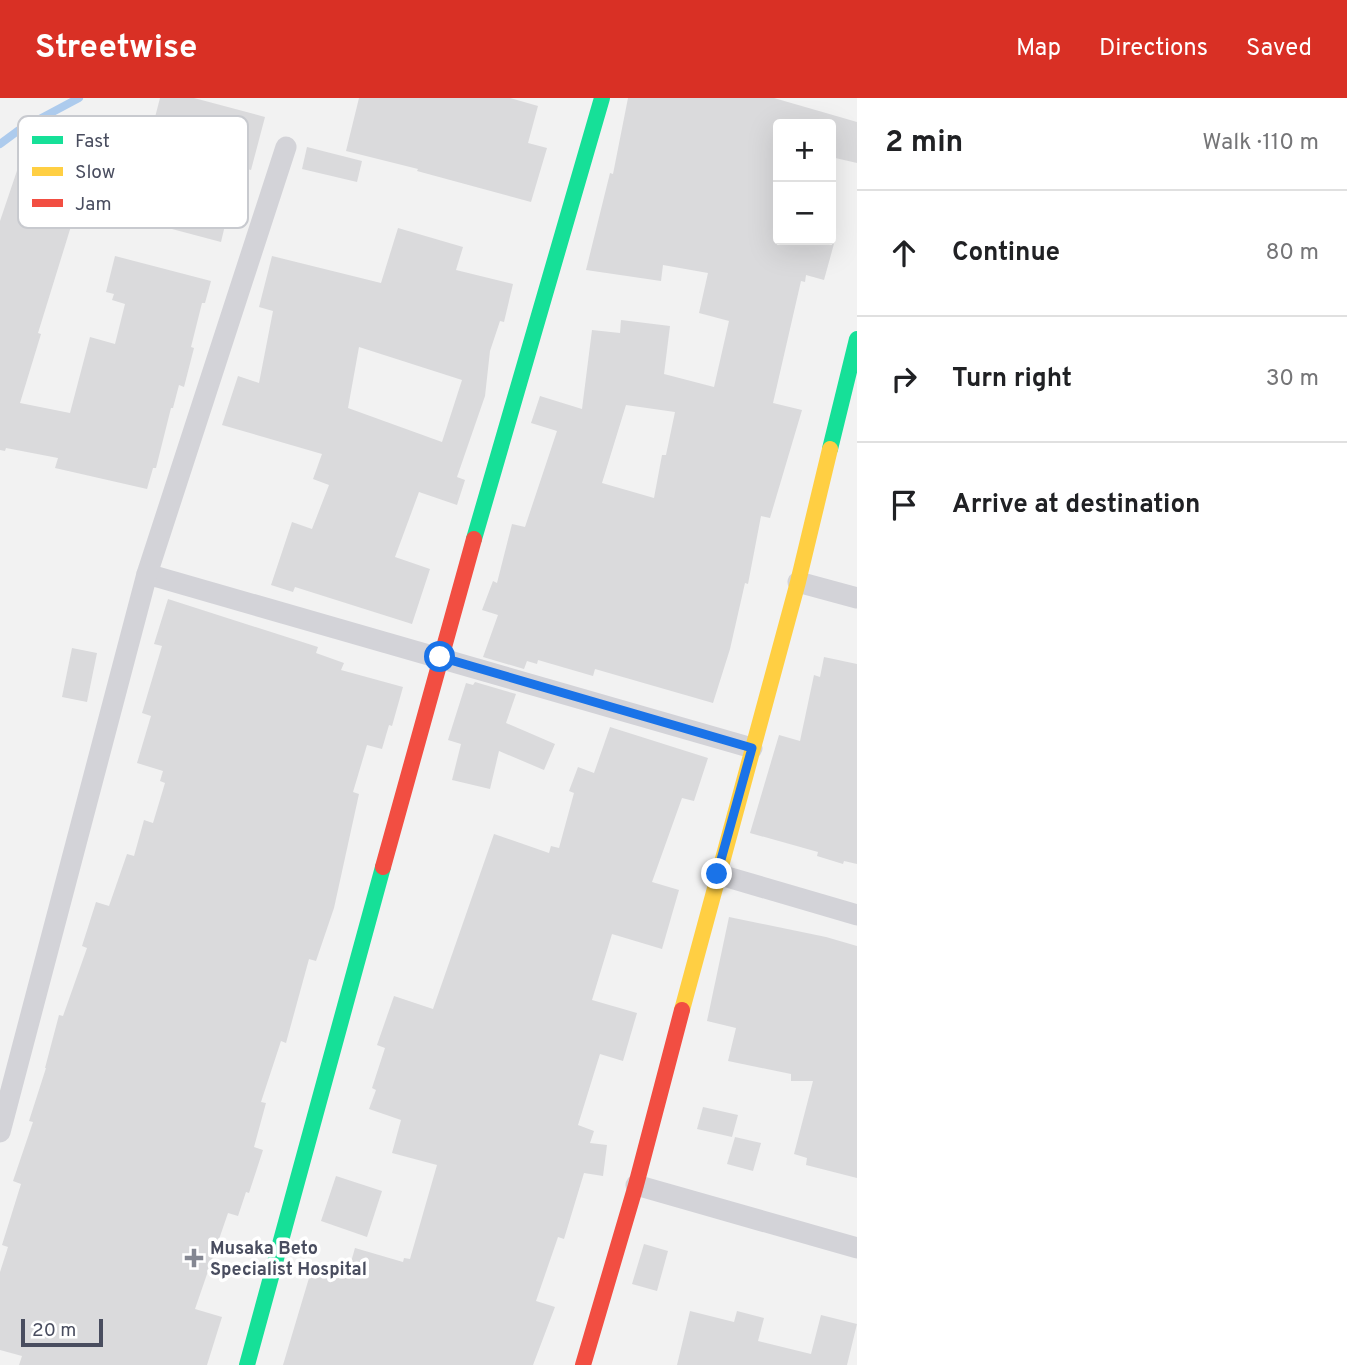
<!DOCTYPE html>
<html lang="en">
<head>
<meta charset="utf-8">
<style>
  body { margin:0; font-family:Overpass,sans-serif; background:#f2f2f2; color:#202124 }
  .controls { position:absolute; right:21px; top:21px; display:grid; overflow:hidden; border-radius:7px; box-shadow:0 7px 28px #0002 }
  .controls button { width:63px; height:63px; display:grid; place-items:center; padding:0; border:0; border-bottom:2px solid #e0e0e0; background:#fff; color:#202124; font:35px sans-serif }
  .scale { position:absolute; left:21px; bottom:18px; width:82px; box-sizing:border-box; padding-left:7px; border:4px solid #494d5f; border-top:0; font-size:19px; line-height:24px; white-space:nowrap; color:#494d5f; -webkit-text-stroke:5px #fff; paint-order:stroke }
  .stop { position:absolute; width:21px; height:21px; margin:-16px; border:5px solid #1a73e8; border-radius:50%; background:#fff }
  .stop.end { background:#1a73e8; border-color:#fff; box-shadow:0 2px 7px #0008 }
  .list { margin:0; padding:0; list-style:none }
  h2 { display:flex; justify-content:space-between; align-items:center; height:91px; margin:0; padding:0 28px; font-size:30px }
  h2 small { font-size:23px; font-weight:400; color:#757577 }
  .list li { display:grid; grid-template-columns:46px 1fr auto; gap:21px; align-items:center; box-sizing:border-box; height:126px; padding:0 28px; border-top:2px solid #e0e0e0 }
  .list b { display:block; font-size:26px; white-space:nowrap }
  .list em { font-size:23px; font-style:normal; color:#757577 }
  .icon { flex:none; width:38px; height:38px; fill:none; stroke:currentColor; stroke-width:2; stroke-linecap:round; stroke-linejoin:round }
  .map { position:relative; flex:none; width:857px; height:1267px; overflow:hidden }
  header { display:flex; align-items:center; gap:42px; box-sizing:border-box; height:98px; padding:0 35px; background:#d93025; color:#fff }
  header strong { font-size:33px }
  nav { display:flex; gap:38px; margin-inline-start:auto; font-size:24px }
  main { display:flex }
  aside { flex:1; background:#fff }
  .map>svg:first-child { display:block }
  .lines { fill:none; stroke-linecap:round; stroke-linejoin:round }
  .stream { stroke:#adcbed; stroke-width:8 }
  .building { fill:#dadadc; fill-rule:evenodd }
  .street { stroke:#d3d3d8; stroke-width:21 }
  .fast { stroke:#16e098; stroke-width:16 }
  .slow { stroke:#ffcf43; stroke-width:16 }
  .jam { stroke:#f24e42; stroke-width:16 }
  .route { stroke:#1a73e8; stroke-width:9 }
  .poi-dot { fill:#848792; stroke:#fff; stroke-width:2.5 }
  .labels { text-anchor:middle; stroke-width:7; stroke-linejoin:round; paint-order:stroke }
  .poi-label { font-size:18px; font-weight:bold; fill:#494d5f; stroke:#fff; text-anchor:start }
  .key { fill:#fff; stroke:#c8cacf; stroke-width:2 }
  .key-label { font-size:19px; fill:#494d5f }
</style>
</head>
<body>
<header>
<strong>Streetwise</strong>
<nav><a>Map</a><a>Directions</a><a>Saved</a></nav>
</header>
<main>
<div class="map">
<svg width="857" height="1267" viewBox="0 0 857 1267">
  <rect width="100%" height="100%" fill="#f2f2f2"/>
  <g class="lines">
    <path class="stream" d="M0 46 19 32 79 0"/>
  </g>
  <g class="building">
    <path d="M160 0H194L265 19 251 72 244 70 230 124 226 123 221 144 138 122 140 114 131 112Z"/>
    <path d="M359 0H510L538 8 528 45 547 50 531 104 417 73 418 71 346 53Z"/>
    <path d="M628 0H774L857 24V65L831 59V26H778V142H835L824 182 806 177 805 184 801 183 773 305 802 312 770 420 761 418 748 486 745 485 730 551 713 605 595 571 593 578 538 562 537 566 527 563 524 571 483 559 498 517 482 512 493 483 497 485 512 426 525 429 557 333 531 325 540 298 582 311 592 232 620 235 621 222 670 228 664 276 714 289 729 223 699 215 708 175 663 167 661 183 586 172 610 75 613 76ZM626 307 675 314 666 357H662L654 400 602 385Z"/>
    <path d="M26 46 68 60 67 63 95 73 93 80 98 82 83 129 72 125 38 235 41 236 20 305 70 315 90 239 115 246 125 206 112 202 114 196 106 194 115 158 211 183 205 205H202L191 249 194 250 184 289 179 287 173 310H171L156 370H153L147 391 55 370 58 360 6 350 5 353 0 352V123Z"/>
    <path d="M307 49 362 63 357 84 302 71Z"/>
    <path d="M398 130 463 149 456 172 513 186 504 224 500 223 490 253 485 298 457 379 465 382 457 407 419 394 395 459 430 471 412 526 295 489 293 494 271 487 292 424 312 431 329 387 313 381 322 356 222 327 238 278 259 285 273 213 259 209 272 158 381 185ZM359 249 462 282 442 344 348 310Z"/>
    <path d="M168 501 318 549 316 555 344 565 341 572 403 589 392 628 389 627 382 651 367 647 353 694 359 696 334 810 316 863 309 861 286 945 281 943 261 1004 266 1005 254 1049 263 1052 249 1095 246 1094 238 1118 228 1115 195 1211 222 1219 207 1267H19L22 1258 0 1252V1174L8 1149 2 1147 21 1086 13 1083 33 1024 29 1023 46 970H45L59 917 63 918 87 850 82 848 96 804 109 808 127 756 134 758 144 722 153 725 165 685 160 683 163 673 137 665 151 618 142 615 162 548 154 546Z"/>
    <path d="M72 550 97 555 87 604 62 599Z"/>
    <path d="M824 559 857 566V766L844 763 843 766 817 758 818 754 750 735 779 637 800 643 814 577 820 579Z"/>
    <path d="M475 584 516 596 506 625 555 646 544 672 499 653 490 691 452 682 461 646 448 642 466 585 473 587Z"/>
    <path d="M610 629 708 660 694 703 682 700 652 784 679 792 662 851 612 836 592 902 637 915 623 963 600 956 578 1027 594 1033 590 1045 607 1047 603 1078 584 1075 564 1141 558 1139 536 1203 555 1209 533 1267H283L312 1170 347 1178 355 1150 403 1164 404 1160 410 1161 437 1067 392 1055 401 1022 369 1011 376 992 372 990 385 950 377 947 394 898 433 911 494 736 549 755 551 748 559 750 574 695 569 693 578 669 594 675Z"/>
    <path d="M729 819 826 839 857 848V1080L806 1067 807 1060 794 1056 813 983H791V976L728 963 736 930 707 923Z"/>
    <path d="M703 1009 738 1017 732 1039 697 1031Z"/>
    <path d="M735 1039 761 1045 753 1073 727 1066Z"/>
    <path d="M336 1078 382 1093 367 1139 321 1123Z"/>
    <path d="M644 1146 668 1153 657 1193 632 1186Z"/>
    <path d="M690 1213 734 1224 737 1213 764 1220 758 1243 811 1256 821 1217 857 1226 847 1267H677Z"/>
  </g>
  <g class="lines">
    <g class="street">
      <path d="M147 476 752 650"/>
      <path d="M798 484 857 500"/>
      <path d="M717 776 857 817"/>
      <path d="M0 1034 147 476 286 49"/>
      <path d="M636 1087 857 1150"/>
    </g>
    <g class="fast">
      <path d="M830 351 857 241"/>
      <path d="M474 441 602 0"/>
      <path d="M247 1267 383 769"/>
    </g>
    <path class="slow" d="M682 912 798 484 830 351"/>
    <g class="jam">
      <path d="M383 769 474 441"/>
      <path d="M583 1267 636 1087 682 912"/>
    </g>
  </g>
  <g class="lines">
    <path class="route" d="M440 559 752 650 717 776"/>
  </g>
  <path class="poi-dot" d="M190.5 1149.5h7v7h7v7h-7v7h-7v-7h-7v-7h7z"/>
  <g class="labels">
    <g class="poi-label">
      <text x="210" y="1156">Musaka Beto<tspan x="210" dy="21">Specialist Hospital</tspan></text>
    </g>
  </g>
  <rect x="18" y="18" width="230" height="112" rx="10" class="key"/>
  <rect x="32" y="38" width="31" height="8" fill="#16e098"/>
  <rect x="32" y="69" width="31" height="9" fill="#ffcf43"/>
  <rect x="32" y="101" width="31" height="8" fill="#f24e42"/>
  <g class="key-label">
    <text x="75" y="49">Fast</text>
    <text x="75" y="80">Slow</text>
    <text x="75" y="112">Jam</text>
  </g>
</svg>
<div class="controls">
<button>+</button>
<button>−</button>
</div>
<div class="scale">20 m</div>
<div class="stop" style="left:440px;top:559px"></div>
<div class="stop end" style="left:717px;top:776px"></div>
</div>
<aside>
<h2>2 min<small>Walk · 110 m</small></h2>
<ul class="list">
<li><svg class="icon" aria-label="ahead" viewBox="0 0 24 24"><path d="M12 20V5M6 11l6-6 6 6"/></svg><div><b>Continue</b></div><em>80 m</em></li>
<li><svg class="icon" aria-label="right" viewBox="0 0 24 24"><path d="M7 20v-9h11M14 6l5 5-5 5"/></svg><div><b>Turn right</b></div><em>30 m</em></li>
<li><svg class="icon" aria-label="arrive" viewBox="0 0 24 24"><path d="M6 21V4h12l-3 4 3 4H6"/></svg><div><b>Arrive at destination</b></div></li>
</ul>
</aside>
</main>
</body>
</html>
